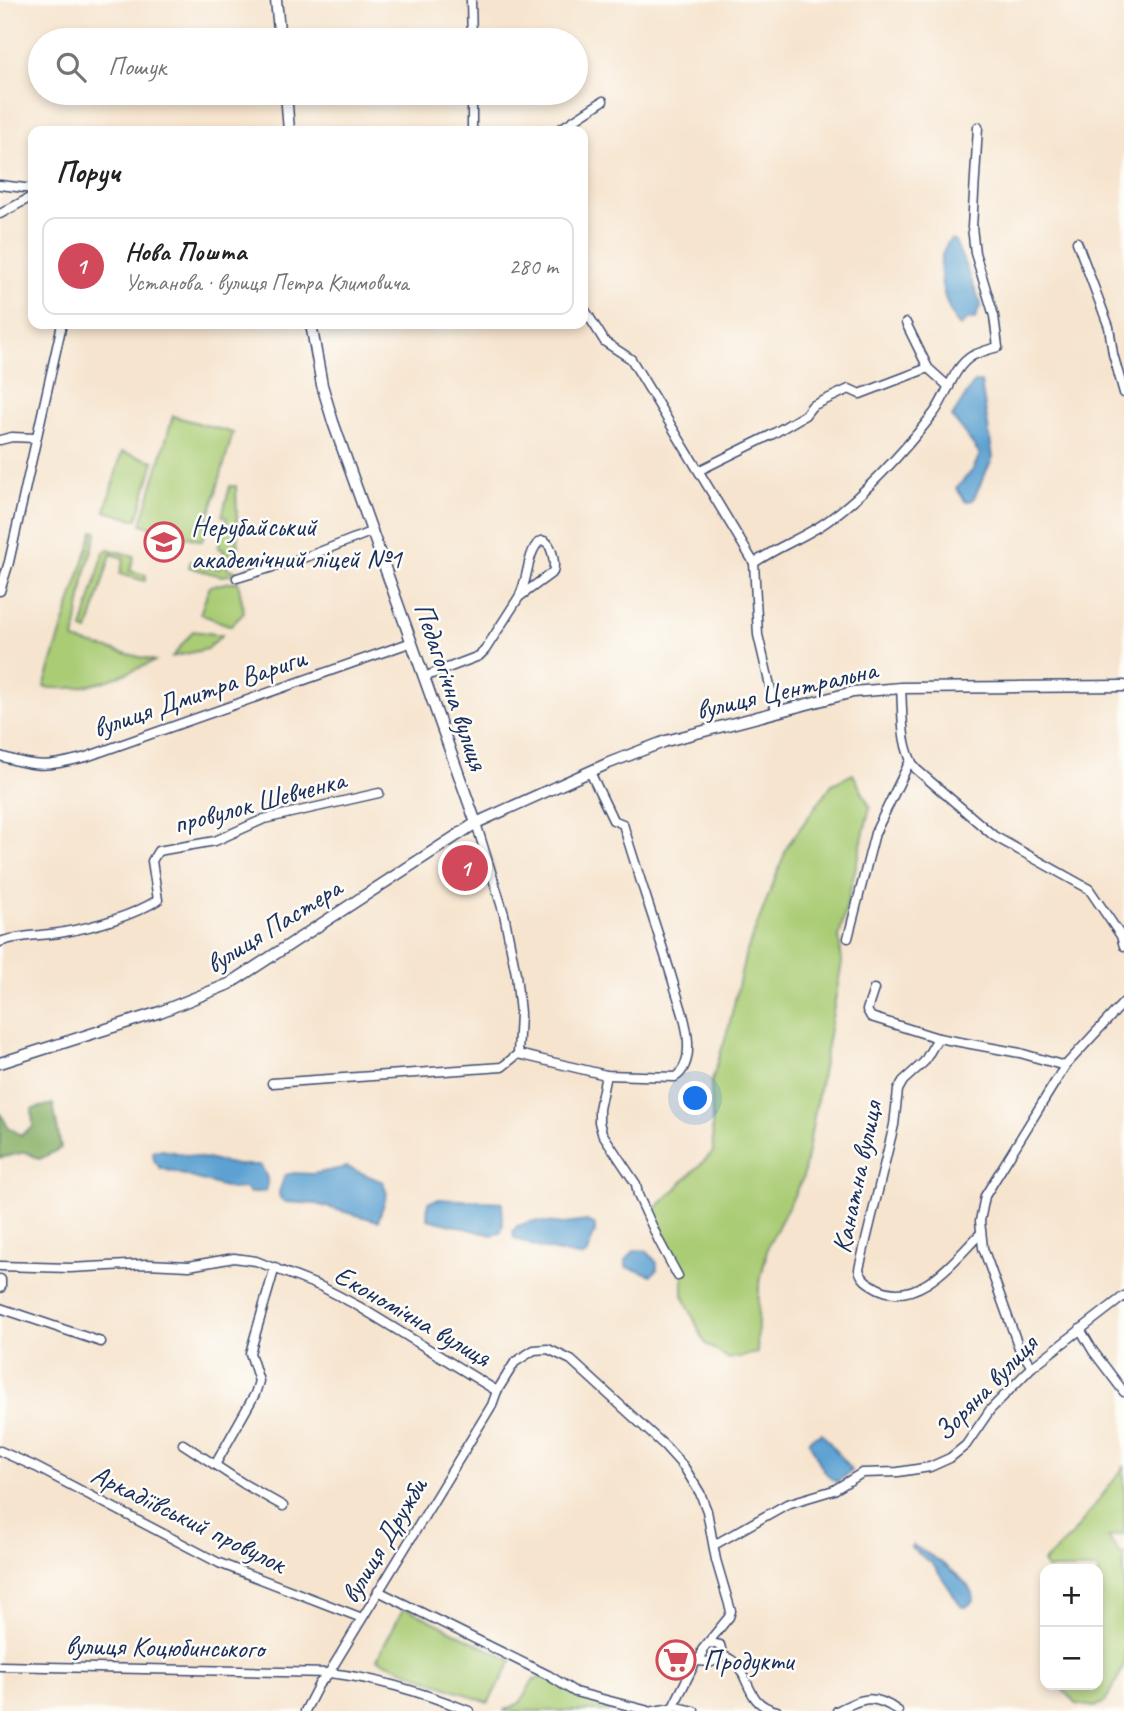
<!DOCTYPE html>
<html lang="uk">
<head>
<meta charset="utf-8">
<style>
  body { margin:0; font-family:Caveat,sans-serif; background:#f2f2f2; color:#222 }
  .controls { position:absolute; right:21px; bottom:21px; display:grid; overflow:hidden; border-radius:14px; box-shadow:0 4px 10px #0003 }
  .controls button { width:63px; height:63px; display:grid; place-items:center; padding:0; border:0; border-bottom:2px solid #e0e0e0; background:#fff; color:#222; font:35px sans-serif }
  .you { position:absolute; left:696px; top:1099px; width:24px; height:24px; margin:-18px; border:5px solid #fff; border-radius:50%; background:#1a73e8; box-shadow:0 0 0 10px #1a73e833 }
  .badge { display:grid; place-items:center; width:46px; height:46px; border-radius:50%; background:#d1495b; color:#fff; font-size:23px; font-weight:700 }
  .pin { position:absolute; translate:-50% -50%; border:4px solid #fff; box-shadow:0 2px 7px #0006 }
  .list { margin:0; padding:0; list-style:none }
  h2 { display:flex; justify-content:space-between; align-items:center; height:91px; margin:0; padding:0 28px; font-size:30px }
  h2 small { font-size:23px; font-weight:400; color:#767676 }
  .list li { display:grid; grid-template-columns:46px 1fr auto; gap:21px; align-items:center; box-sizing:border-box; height:98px; margin:0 14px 14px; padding:0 14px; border:2px solid #e0e0e0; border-radius:14px }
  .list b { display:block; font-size:26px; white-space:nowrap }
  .list p { margin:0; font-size:23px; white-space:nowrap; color:#767676 }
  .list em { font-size:23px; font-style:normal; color:#767676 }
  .icon { flex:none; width:38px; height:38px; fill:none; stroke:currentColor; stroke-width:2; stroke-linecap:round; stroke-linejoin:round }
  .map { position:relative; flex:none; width:1124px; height:1711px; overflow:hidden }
  .search { position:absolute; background:#fff; box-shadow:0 4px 10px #0003; left:28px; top:28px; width:560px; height:77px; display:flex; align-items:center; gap:18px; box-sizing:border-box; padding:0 24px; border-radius:38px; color:#767676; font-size:26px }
  .panel { position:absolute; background:#fff; box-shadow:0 4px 10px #0003; left:28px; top:126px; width:560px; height:203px; border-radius:14px }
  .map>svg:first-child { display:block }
  .green { fill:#aacc74; stroke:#627e69; stroke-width:2 }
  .forest { fill:#87b066; stroke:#517062; stroke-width:2 }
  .water { fill:#5ba1d1; stroke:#3b6898; stroke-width:2 }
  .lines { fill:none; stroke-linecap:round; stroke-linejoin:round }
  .minor-casing { stroke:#3c4a6f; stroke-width:11 }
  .tertiary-casing { stroke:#3c4a6f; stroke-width:13 }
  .minor { stroke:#fff; stroke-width:8 }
  .tertiary { stroke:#fff; stroke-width:10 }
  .labels { text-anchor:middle; stroke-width:5; stroke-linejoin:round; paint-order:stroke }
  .poi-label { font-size:28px; fill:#1b2f5e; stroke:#fdfcf7; text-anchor:start }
  .street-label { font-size:28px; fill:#1b2f5e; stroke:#fdfcf7 }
</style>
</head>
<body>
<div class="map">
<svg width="1124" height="1711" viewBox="0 0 1124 1711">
  <rect width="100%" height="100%" fill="#fdfcf7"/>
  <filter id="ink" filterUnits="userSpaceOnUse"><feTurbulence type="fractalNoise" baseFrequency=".0143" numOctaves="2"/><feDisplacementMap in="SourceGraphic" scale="14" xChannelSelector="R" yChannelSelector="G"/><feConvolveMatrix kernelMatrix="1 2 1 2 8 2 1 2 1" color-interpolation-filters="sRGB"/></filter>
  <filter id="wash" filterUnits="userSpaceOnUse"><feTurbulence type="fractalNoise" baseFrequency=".00686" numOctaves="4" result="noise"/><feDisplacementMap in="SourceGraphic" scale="28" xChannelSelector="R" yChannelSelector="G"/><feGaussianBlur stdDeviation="1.57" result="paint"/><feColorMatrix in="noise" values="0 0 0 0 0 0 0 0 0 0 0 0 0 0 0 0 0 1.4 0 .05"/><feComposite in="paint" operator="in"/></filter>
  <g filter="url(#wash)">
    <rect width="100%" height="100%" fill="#f6e4ce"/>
    <g class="green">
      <path d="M173 416 233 433 202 541 141 524Z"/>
      <path d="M122 452 154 461 137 520 105 511Z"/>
      <path d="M230 486H236L238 552 227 555V568L237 572V574L221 576 189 567 191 561 219 569 224 550 218 548 227 517 222 516Z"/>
      <path d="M93 531 97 532 85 574 74 640 155 661C118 677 85 693 44 687Z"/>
      <path d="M108 549 134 556 130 571 146 575 145 581 120 574 124 558 111 554 88 631 82 629 104 552Z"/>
      <path d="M238 581 244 613 231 626 200 614 210 586Z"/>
      <path d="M193 631 222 635 207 649 172 657Z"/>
      <path d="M853 774 870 807 839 937 842 962 803 1178 768 1246 759 1287 757 1353 729 1359 705 1343 683 1295V1277L652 1212 713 1152 711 1084 729 1026 745 956 788 845 832 784Z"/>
      <path d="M1124 1467V1534L1108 1537 1121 1555 1124 1554V1665L1120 1674 1105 1702 1095 1707 1076 1704 1058 1685H1098V1569H1047L1043 1563 1072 1535Z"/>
      <path d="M404 1607 512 1661 488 1703 377 1659Z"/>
      <path d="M544 1677 619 1709 622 1711H503L520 1703 533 1680Z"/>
    </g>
    <path class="forest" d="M53 1104 61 1148 40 1159 25 1152 0 1158V1113L8 1127 21 1135 33 1127 32 1109Z"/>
    <g class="water">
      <path d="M952 239 955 241 981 304 975 319 967 320 960 326C944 311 930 255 952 239Z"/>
      <path d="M974 382H981L993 457 973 500 966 502 956 488 973 470 980 454 952 417Z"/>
      <path d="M162 1150 237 1165H260C266 1173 269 1180 266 1191L250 1193 245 1188 231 1189 160 1168 154 1160 153 1151Z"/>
      <path d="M347 1167 383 1182 387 1194 378 1221 316 1204 285 1202 280 1198 279 1192 285 1175 294 1173 313 1174Z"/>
      <path d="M440 1199 502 1202 503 1225 500 1233 492 1235 427 1219 428 1202Z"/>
      <path d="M534 1221 564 1224 587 1221 595 1225V1232L586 1255 582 1257 536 1247 514 1238 513 1232 517 1226Z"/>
      <path d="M635 1250 647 1251 657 1263V1270L651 1275 626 1267V1260Z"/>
      <path d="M822 1433 852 1471 836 1482C823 1475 816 1454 809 1441L811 1438Z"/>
      <path d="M912 1545C929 1554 973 1580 974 1600L966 1607H962L933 1564 911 1548Z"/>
    </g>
  </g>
  <g filter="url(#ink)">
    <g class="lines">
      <g class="minor-casing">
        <g id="minor">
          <path d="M471 0 472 40"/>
          <path d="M472 131V93"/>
          <path d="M557 131 603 101"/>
          <path d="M0 185 33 189"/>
          <path d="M0 214 33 196"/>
          <path d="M1077 242 1109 327 1113 354 1124 393"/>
          <path d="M583 307 605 342 631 359 754 563"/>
          <path d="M906 323 928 368 949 387"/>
          <path d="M0 440 12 437 35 438"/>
          <path d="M700 470 771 435 805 415 812 406 849 389 860 394 928 368"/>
          <path d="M237 578 309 556 373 531"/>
          <path d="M0 591 9 562 62 324"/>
          <path d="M424 677 479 656 485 650 519 597 553 572C557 561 548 527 535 547 527 559 528 580 519 597"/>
          <path d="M901 688C903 714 900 746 916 769L994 836 1089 889 1121 936 1124 946"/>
          <path d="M776 711 758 635 754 563C778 546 806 537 829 520 869 491 904 451 934 413 947 396 953 367 972 356 980 352 990 349 998 347L994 316 975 253 972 227 978 127"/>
          <path d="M0 756C37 768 48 767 86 757L412 642"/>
          <path d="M476 823 504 914 516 974 520 1013 518 1054"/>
          <path d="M848 938 875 833 910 761"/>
          <path d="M0 942C18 935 40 936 59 933 94 927 128 918 158 900L152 861 158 851 215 841 264 819 379 793"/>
          <path d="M874 989 867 1010 871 1017 938 1038 1020 1053 1065 1066"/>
          <path d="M938 1038 924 1062 903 1081 898 1090 894 1125 859 1269C861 1279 868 1283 877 1288 918 1309 954 1260 981 1233"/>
          <path d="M606 1075 599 1109V1122L602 1133 636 1184 638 1195 659 1241 678 1276"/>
          <path d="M272 1083 502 1067 518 1054 606 1075 675 1077C684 1072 688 1059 688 1049 689 1028 680 1005 674 985 658 931 639 878 623 824L613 820 590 772"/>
          <path d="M0 1266 70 1268 147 1264 189 1266 234 1258 256 1261 322 1287 358 1306 497 1391 515 1362 534 1350 548 1349 571 1360 665 1446 684 1467 700 1493 707 1511 716 1560 731 1611 729 1617 702 1650V1655L696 1661 673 1707"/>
          <path d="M0 1308 101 1342"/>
          <path d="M1080 1329 1093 1351 1124 1392"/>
          <path d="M1032 1367 1019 1348 983 1248 980 1221 985 1196 1065 1066 1124 1002"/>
          <path d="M183 1444 244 1484 283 1506"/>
          <path d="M0 1451 36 1467 219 1563 362 1618"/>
          <path d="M215 1465 255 1394 259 1381 250 1353 275 1267"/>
          <path d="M714 1545 787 1504 834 1490 862 1473 898 1472 930 1467 950 1458 966 1445 990 1410 1032 1367 1124 1296"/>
          <path d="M378 1591 548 1675 575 1692 649 1711"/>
          <path d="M710 1643 720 1645 723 1656"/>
          <path d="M723 1656C753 1664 740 1704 777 1711"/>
          <path d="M696 1661 712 1662 723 1656"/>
          <path d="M0 1666 329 1673C377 1678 424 1693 469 1711"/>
          <path d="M305 1711 319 1684 329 1673 492 1405 497 1391"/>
          <path d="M654 1711 677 1707 694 1711"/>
          <path d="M837 1711C862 1698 874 1693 898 1711"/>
        </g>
      </g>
      <g class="tertiary-casing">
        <g id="tertiary">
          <path d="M276 0 280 40"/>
          <path d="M286 93 289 131"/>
          <path d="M311 324 322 385 333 422 476 823"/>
          <path d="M0 1063 160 1012 229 984 476 823 609 763 666 741 853 692 901 688 1124 686"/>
          <path d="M0 1280V1287"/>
        </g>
      </g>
      <use href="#minor" class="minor"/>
      <use href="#tertiary" class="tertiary"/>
    </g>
  </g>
  <defs>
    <g id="school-ring" transform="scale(2.0125)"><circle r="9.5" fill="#fdfcf7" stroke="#d1495b" stroke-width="1.5"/><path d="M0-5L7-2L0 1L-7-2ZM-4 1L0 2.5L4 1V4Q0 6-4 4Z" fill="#d1495b"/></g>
    <g id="supermarket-ring" transform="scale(2.0125)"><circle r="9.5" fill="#fdfcf7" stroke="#d1495b" stroke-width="1.5"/><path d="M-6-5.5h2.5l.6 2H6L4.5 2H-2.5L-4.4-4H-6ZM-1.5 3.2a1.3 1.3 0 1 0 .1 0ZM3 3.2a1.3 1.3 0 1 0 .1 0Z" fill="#d1495b"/></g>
  </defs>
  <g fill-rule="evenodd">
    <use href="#school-ring" x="164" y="542"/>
    <use href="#supermarket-ring" x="676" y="1660"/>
  </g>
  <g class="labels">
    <g class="poi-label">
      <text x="191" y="536">Нерубайський<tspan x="191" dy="32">академічний ліцей №1</tspan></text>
      <text x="703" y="1670">Продукти</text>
    </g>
    <g class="street-label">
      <text transform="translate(452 686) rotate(71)" y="10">Педагогічна вулиця</text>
      <text transform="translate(786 689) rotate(-13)" y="10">вулиця Центральна</text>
      <text transform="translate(199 692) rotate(-19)" y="10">вулиця Дмитра Вариги</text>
      <text transform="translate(259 801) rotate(-15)" y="10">провулок Шевченка</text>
      <text transform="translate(273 925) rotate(-32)" y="10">вулиця Пастера</text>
      <text transform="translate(856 1177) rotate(-78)" y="10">Канатна вулиця</text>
      <text transform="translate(413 1315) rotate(30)" y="10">Економічна вулиця</text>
      <text transform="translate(985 1387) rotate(-46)" y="10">Зоряна вулиця</text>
      <text transform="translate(189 1518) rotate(26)" y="10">Аркадіївський провулок</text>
      <text transform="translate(383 1540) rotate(-59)" y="10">вулиця Дружби</text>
      <text transform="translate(165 1646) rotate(1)" y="10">вулиця Коцюбинського</text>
    </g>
  </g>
</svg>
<div class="controls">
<button>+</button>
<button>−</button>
</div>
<div class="you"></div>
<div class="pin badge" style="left:465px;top:868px">1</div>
<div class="search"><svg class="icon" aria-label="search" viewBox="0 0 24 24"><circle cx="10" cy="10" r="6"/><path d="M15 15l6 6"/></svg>Пошук</div>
<section class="panel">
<h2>Поруч<small></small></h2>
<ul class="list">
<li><span class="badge">1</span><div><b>Нова Пошта</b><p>Установа · вулиця Петра Климовича</p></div><em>280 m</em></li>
</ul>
</section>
</div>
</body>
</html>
